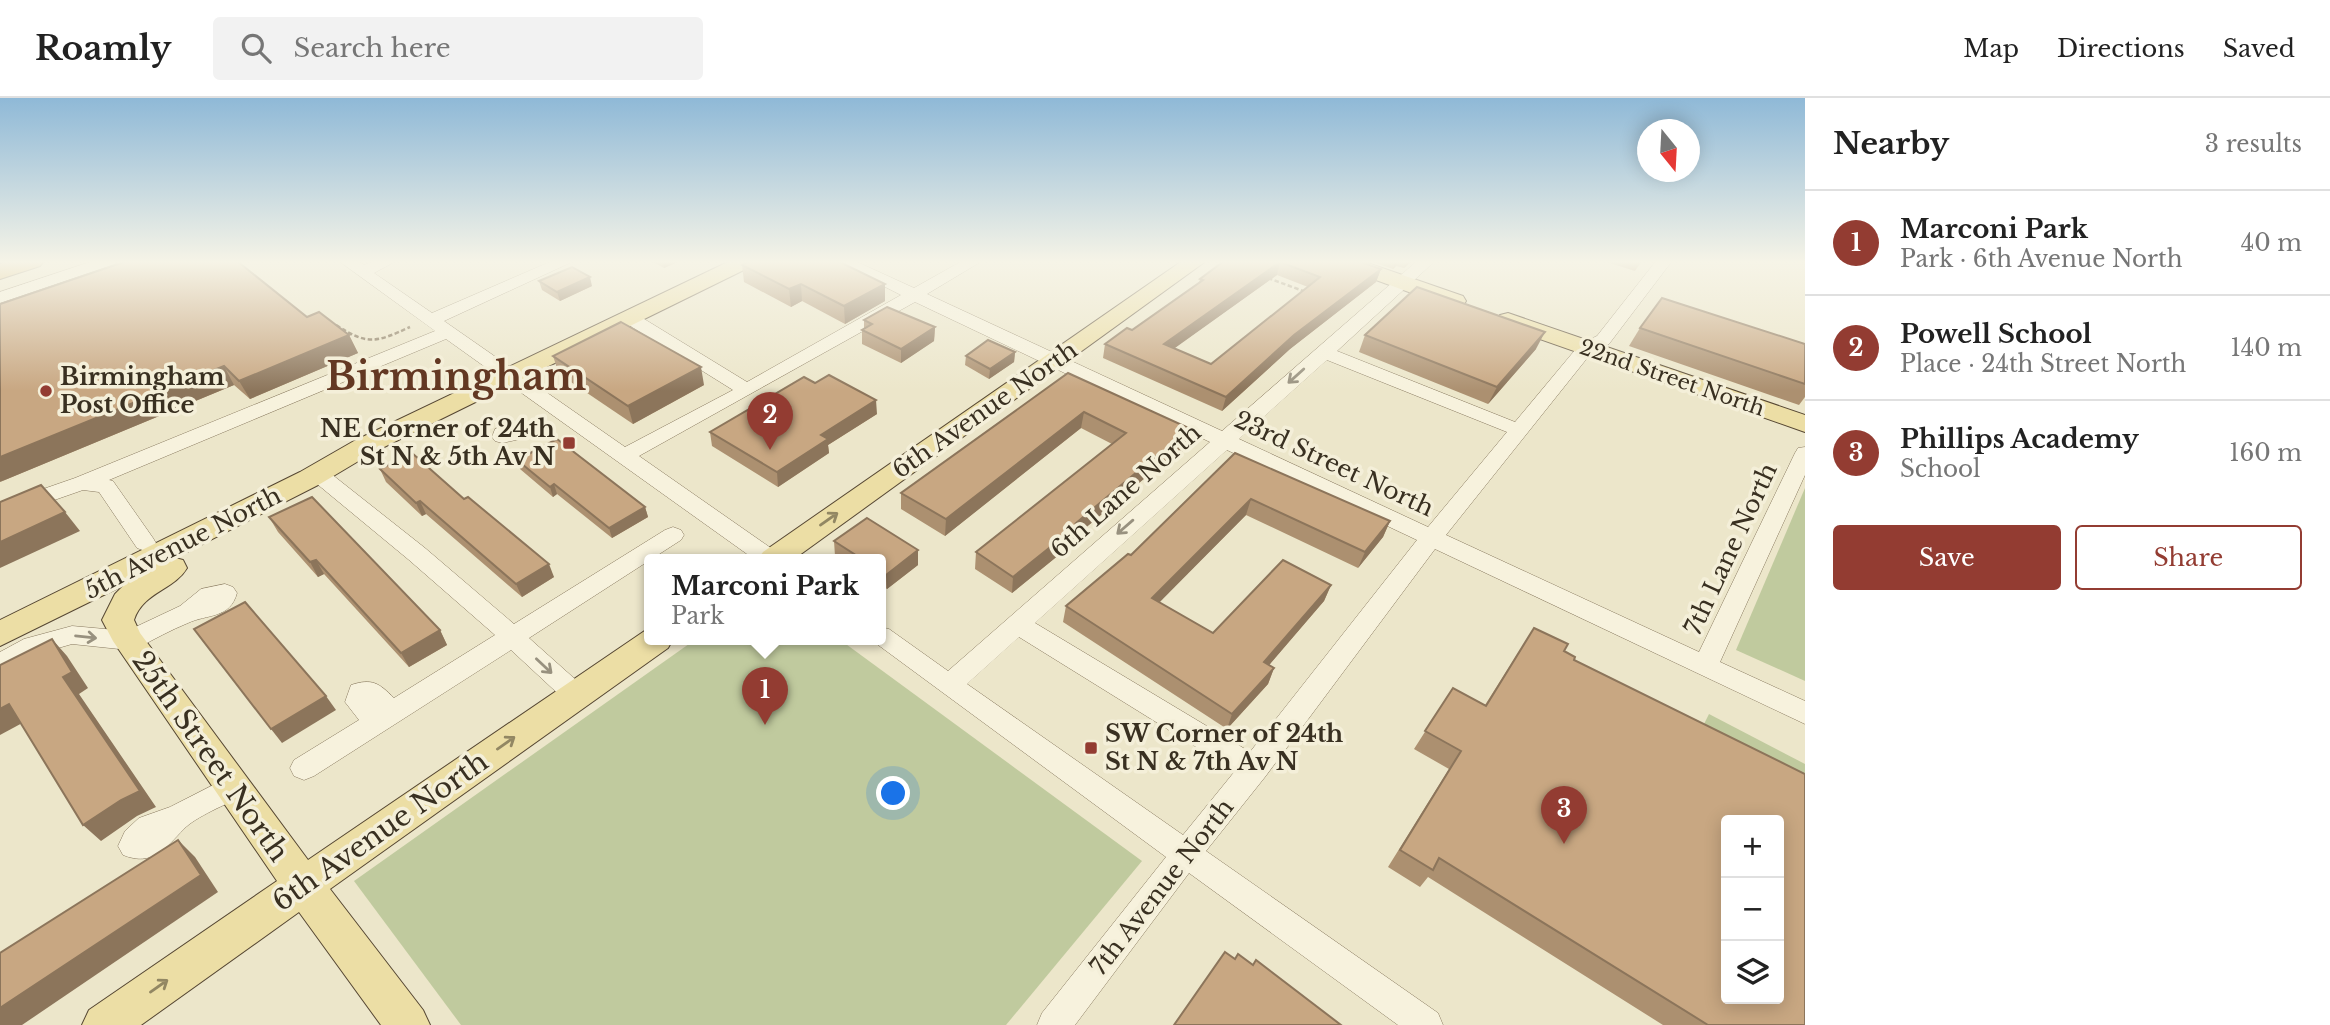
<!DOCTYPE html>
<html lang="en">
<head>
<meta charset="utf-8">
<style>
  body { margin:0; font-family:"Libre Baskerville",serif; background:#f2f2f2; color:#222 }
  .controls { position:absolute; right:21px; bottom:21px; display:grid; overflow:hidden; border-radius:7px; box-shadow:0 4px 18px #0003 }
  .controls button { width:63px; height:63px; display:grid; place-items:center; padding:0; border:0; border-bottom:2px solid #e0e0e0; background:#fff; color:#222; font:35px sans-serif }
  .compass { position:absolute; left:1637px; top:21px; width:63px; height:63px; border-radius:50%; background:#fff; box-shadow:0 4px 18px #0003; rotate:162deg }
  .you { position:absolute; left:894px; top:696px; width:24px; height:24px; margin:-18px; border:5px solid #fff; border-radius:50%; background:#1a73e8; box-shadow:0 0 0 10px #1a73e833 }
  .badge { display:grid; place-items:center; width:46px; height:46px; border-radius:50%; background:#933c32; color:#fff; font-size:23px; font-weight:700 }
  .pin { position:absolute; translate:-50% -58px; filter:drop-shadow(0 2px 4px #0008) }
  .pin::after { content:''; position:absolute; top:37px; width:24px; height:21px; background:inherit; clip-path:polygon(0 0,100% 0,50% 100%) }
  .popup { position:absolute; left:644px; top:456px; width:242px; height:91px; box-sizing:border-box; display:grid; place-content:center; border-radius:7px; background:#fff; filter:drop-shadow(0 2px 5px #0005); font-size:23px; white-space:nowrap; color:#767676 }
  .popup b { font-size:26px; color:#222 }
  .popup::after { content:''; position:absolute; left:50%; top:100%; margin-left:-14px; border:14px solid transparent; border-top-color:#fff }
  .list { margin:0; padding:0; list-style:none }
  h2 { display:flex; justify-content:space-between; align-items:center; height:91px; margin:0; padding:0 28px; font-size:30px }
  h2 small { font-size:23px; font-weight:400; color:#767676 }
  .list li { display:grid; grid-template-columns:46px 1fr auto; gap:21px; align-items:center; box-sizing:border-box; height:105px; padding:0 28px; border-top:2px solid #e0e0e0 }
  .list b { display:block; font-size:26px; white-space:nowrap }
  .list p { margin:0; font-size:23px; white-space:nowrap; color:#767676 }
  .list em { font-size:23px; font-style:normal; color:#767676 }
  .actions { display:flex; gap:14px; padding:21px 28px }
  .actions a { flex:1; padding:16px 0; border:2px solid #933c32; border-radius:7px; text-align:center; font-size:24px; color:#933c32 }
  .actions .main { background:#933c32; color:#fff }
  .icon { flex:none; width:38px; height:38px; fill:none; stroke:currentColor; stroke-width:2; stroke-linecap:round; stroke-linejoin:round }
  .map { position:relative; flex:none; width:1805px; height:927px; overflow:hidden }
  header { display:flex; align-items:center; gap:42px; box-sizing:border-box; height:98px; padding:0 35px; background:#fff; border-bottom:2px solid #e0e0e0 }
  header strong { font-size:33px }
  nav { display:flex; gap:38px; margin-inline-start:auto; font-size:24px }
  .search { width:490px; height:63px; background:#f2f2f2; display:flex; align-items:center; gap:18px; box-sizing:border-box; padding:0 24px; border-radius:7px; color:#767676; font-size:26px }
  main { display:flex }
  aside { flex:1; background:#fff }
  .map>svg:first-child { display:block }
  .green { fill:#c0ca9e }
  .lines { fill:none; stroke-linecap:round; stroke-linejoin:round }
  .minor-casing { stroke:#88795f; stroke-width:1 }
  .major-casing { stroke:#564733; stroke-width:2 }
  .highway-casing { stroke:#564733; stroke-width:2 }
  .path { stroke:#88795f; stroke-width:2.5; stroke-dasharray:4.5 2.5; stroke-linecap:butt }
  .minor { fill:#f7f2dd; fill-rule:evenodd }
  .major { fill:#ecdea5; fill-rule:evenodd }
  .highway { fill:#d5ae61; fill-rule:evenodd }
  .wall { fill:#ac9070; fill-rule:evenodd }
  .shaded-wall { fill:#8c755b }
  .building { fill:#c8a782; stroke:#8c755b; stroke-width:2; fill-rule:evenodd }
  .oneway { stroke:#98917f }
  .oneway2 { stroke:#928763 }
  .poi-dot { fill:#933c32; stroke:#f4efd9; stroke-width:2.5 }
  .labels { text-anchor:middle; stroke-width:7; stroke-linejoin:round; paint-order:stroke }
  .far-street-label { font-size:21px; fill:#393021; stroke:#f4efd9 }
  .poi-label { font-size:24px; font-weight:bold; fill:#393021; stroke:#f4efd9; text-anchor:start }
  .street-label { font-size:24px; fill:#393021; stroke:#f4efd9 }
  .near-street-label { font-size:28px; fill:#393021; stroke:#f4efd9 }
  .town-label { font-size:38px; font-weight:bold; fill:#633823; stroke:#f4efd9 }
</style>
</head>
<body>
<header>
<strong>Roamly</strong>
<div class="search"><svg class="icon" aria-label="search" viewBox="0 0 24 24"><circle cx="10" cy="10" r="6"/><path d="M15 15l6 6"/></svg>Search here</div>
<nav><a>Map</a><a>Directions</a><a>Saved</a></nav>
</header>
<main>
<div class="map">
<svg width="1805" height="927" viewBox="0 0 1805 927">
  <rect width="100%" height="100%" fill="#ece6ca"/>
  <g class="green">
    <path d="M1805 390V583L1736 552Z"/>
    <path d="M696 541H839L1142 763 1006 927H461L354 783Z"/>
    <path d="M1709 616 1805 666V695L1697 640Z"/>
  </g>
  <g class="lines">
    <g class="minor-casing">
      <g id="minor">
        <path d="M93 163H117L115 166 0 205V194Z"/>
        <path d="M339 163H358L364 167 374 163H396L374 175 432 215 552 163H574L444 223 625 349 733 292 624 224 621 220 624 216H636L747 284 901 197 834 163H855L914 190 962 163H982L927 196 1222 333 1417 163H1435L1337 253 1515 324 1580 246 1597 238 1656 163H1672L1609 246 1592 254 1446 437 1699 554 1795 355 1798 350 1805 349V377L1720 564 1805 603V626L1435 451 1265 679 1206 753 1438 915 1443 927H1398L1189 775 1075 927H1037L1042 915 1166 759 870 541H880V529L889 531 948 573 1210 344 915 204 639 358 778 455 781 461H754L446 241 109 382 113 383 153 440 156 445 153 450 145 453 137 450 99 394 83 392 0 421V406L75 380 435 233ZM1327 262 1507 334 1428 429 1239 341ZM1227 352 1417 442 1250 654 1035 525ZM1019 539 1235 673 1183 737 967 586Z"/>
        <path d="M512 324 526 327 529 331 525 340 502 345 495 343 492 339 495 331Z"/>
        <path d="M318 369 325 371 425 450 514 526 665 432 673 429 681 432 684 437 681 442 529 540 585 590 589 597 585 604 576 607 567 604 511 552 314 678 304 682 294 678 290 670 294 662 359 622 345 604 351 587C372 580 379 585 394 600L495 537 409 462 311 381 308 376 311 371Z"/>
        <path d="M225 486 233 489 237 495C230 521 207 516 188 525 171 532 154 541 138 550L129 552 72 546 41 555 0 575V554L24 541 72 528 127 533 180 508 201 491Z"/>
        <path d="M233 677 243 680 247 689 243 698C227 706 195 719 184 731 165 750 153 769 123 757L118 748 125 733 139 720 170 709Z"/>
      </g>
    </g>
    <g class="major-casing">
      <g id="major">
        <path d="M730 163H757L754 167 372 355 320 386 175 460 183 462 187 470C174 492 143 494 134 522L140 535 308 762 646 532 650 531V541H673L668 550 330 791 423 912 430 927H381L299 814 141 927H82L89 912 277 783 113 543 102 522 115 496 124 487 0 548V522L300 374 354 343Z"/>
        <path d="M1182 163H1206L794 461H758L763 454Z"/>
        <path d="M1332 163H1362L1463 198 1466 203 1463 208H1447L1335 167Z"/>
        <path d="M1508 215 1805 317V334L1500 227 1497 222 1500 217Z"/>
      </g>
    </g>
    <g class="highway-casing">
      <path id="highway" d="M9 163H44L40 168 0 181V166Z"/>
    </g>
    <g class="path">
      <path d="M1268 180 1306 194"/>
      <path d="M336 227C368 248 377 244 410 229"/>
    </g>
    <use href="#minor" class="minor"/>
    <use href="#major" class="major"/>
    <use href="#highway" class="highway"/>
  </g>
  <g class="wall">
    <path d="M651 163H680L664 170Z"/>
    <path d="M1224 163H1358L1381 171 1376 184 1290 251 1222 313 1103 260 1105 246 1132 232 1199 185 1200 181ZM1277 177 1308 189 1211 266 1174 250Z"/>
    <path d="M1370 163H1412L1404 170 1396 168 1393 171Z"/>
    <path d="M1603 163H1642L1635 173Z"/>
    <path d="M742 167 885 186V203L845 226 802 203 791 209 744 184Z"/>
    <path d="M539 183 592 188 560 203 542 192Z"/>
    <path d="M307 219 349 237 358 255 250 301 234 287 0 384Z"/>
    <path d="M864 222 935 229 934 243 901 265 862 246V232L864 231Z"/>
    <path d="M1640 230 1805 246V299L1799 307 1629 248Z"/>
    <path d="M1365 237 1536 251 1488 306 1359 254Z"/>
    <path d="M1015 254 1014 264 989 281 965 267 966 258Z"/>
    <path d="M553 258 704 287 633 326 559 276Z"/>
    <path d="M1068 275 1193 332 1189 348 1163 372 1158 369 1077 437 1076 443 1012 495 975 471 976 454 1112 346 1081 330 945 438 901 411V395Z"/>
    <path d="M815 285 877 316 828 347 829 355 778 389 712 348 710 334Z"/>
    <path d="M1235 355 1390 423 1383 439 1358 470 1246 417 1159 504 1213 535 1331 487 1324 503 1269 567 1274 570 1268 586 1227 631 1063 524 1066 508 1131 457Z"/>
    <path d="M517 362 645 409 648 419 612 440 557 396 553 399 520 371Z"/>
    <path d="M380 371 554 479 522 499 426 416 422 418 386 384Z"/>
    <path d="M269 419 440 532 447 547 409 569 324 476 318 479 278 434Z"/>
    <path d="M834 443 918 452V467L887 491 880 487V461H840L835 458Z"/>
    <path d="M1534 530 1574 562 1805 927H1663L1428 779 1420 789 1388 769 1449 671 1414 651 1453 590 1485 607Z"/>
  </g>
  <g class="shaded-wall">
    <path d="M663 163H680L664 170Z"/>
    <path d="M1395 163H1398L1396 168 1393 171Z"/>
    <path d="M1407 163H1412L1404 170Z"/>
    <path d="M1280 164 1277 177 1161 260 1164 246Z"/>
    <path d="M1381 171 1376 184 1290 251 1222 313 1226 299 1294 237Z"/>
    <path d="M590 179 592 188 560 203 557 194Z"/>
    <path d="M801 186 802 203 791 209 789 191Z"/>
    <path d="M885 186V203L845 226 844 208Z"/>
    <path d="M935 229 934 243 901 265V251Z"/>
    <path d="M1545 234 1536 251 1488 306 1497 289Z"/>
    <path d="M349 237 358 255 250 301 239 283Z"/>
    <path d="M1015 254 1014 264 989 281 990 271Z"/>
    <path d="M224 268 234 287 0 384V359Z"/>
    <path d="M701 269 704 287 633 326 628 308Z"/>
    <path d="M876 302 877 316 828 347 829 355 778 389 777 374 821 337Z"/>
    <path d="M1084 314 1081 330 945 438 946 421Z"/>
    <path d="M1193 332 1189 348 1163 372 1166 355Z"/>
    <path d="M1162 353 1158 369 1077 437 1076 443 1012 495 1013 479 1076 425Z"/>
    <path d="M554 386 557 396 553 399 550 389Z"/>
    <path d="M1251 401 1246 417 1148 516 1152 500Z"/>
    <path d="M420 403 426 416 422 418 416 405Z"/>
    <path d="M645 409 648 419 612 440 609 430Z"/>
    <path d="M65 414 80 433 0 470V444Z"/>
    <path d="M1390 423 1383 439 1358 470 1365 454Z"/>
    <path d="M918 452V467L887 491 886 477Z"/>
    <path d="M316 462 324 476 318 479 310 464Z"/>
    <path d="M549 466 554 479 522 499 516 486Z"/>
    <path d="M1331 487 1324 503 1258 580 1264 564Z"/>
    <path d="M440 532 447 547 409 569 401 555Z"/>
    <path d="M52 541 67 558 88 590 79 596 156 709 137 718 101 743 83 727Z"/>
    <path d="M1274 570 1268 586 1227 631 1232 616Z"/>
    <path d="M326 598 336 612 282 645 271 631Z"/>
    <path d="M9 606 26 623 0 637V611Z"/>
    <path d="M178 742 195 759 218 794 22 927H0V910Z"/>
  </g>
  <g class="building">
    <path d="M127 163H237L307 219 319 214 349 237 239 283 224 268 0 359V206Z"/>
    <path d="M749 163H838L885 186 844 208 801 186 789 191 742 167Z"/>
    <path d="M1224 163H1358L1381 171 1294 237 1226 299 1105 246 1127 230 1132 232 1203 182 1200 181ZM1280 164 1320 179 1211 266 1164 246Z"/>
    <path d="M572 169 590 179 557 194 539 183Z"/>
    <path d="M1417 189 1545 234 1497 289 1365 237Z"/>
    <path d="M1662 200 1805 246V286L1640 230Z"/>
    <path d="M887 209 935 229 901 251 862 232 872 226 864 222Z"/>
    <path d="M621 224 701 269 628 308 553 258Z"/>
    <path d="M988 242 1015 254 990 271 966 258Z"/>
    <path d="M1068 275 1193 332 1166 355 1162 353 1076 425 1079 426 1013 479 976 454 1126 335 1084 314 946 421 901 395Z"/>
    <path d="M829 277 876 302 821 337 828 341 777 374 710 334 804 279 815 285Z"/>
    <path d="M557 341 645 409 609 430 554 386 550 389 517 362Z"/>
    <path d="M412 355 464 401 468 399 549 466 516 486 420 403 416 405 380 371Z"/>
    <path d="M1235 355 1390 423 1365 454 1251 401 1152 500 1213 535 1283 462 1331 487 1264 564 1274 570 1232 616 1066 508 1128 456 1131 457Z"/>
    <path d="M41 387 65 414 0 444V404Z"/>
    <path d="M312 399 440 532 401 555 316 462 310 464 269 419Z"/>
    <path d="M867 420 918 452 886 477 880 473V461H862L834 443Z"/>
    <path d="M245 504 326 598 271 631 194 531Z"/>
    <path d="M1534 530 1568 546 1564 553 1575 559 1574 562 1805 676V927H1708L1439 760 1433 772 1400 752 1461 653 1425 633 1453 590 1486 608ZM1726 722H1779V901H1726Z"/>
    <path d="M52 541 72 574 63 579 140 693 121 702 83 727 9 606 0 611V567Z"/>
    <path d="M178 742 201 777 0 910V855Z"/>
    <path d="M1225 854 1235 861 1238 856 1253 867 1256 862 1341 927H1174Z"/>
  </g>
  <defs><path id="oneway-shaft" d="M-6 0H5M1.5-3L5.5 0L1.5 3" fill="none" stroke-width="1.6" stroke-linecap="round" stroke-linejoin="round" transform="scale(1.75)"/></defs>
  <g class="oneway">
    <use href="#oneway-shaft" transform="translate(1296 278) rotate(138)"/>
    <use href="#oneway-shaft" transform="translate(1125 429) rotate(139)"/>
    <use href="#oneway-shaft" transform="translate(86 539) rotate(6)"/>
    <use href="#oneway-shaft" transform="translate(544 568) rotate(43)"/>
  </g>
  <g class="oneway2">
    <use href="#oneway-shaft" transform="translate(829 421) rotate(-35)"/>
    <use href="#oneway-shaft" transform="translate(506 645) rotate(-35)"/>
    <use href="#oneway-shaft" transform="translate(159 888) rotate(-35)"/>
  </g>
  <linearGradient id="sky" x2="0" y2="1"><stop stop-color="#8fb9d7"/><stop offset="0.56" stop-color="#f6f4e7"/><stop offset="1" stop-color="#f6f4e7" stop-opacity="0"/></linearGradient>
  <rect width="1805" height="293" fill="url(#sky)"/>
  <g class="poi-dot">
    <circle cx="46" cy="293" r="7"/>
    <rect x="562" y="338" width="14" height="14" rx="3.5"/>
    <rect x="1084" y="643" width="14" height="14" rx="3.5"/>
  </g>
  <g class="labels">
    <g class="far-street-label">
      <text transform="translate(1672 280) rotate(19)" y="7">22nd Street North</text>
    </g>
    <g class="poi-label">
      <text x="60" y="287">Birmingham<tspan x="60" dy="28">Post Office</tspan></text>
      <text x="555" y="339" text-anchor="end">NE Corner of 24th<tspan x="555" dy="28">St N &amp; 5th Av N</tspan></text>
      <text x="1105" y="644">SW Corner of 24th<tspan x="1105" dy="28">St N &amp; 7th Av N</tspan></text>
    </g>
    <g class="street-label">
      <text transform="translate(985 312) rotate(-35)" y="8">6th Avenue North</text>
      <text transform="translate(1334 366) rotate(25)" y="8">23rd Street North</text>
      <text transform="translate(1126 393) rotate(-41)" y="8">6th Lane North</text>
      <text transform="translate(183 445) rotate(-27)" y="8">5th Avenue North</text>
      <text transform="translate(1731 451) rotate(-65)" y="8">7th Lane North</text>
      <text transform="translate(1162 789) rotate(-52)" y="8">7th Avenue North</text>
    </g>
    <g class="near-street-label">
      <text transform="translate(211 658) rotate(55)" y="10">25th Street North</text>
      <text transform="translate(380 733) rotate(-35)" y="10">6th Avenue North</text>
    </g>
    <g class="town-label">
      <text x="456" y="292">Birmingham</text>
    </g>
  </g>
</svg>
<div class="controls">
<button>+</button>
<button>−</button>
<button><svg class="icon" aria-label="layers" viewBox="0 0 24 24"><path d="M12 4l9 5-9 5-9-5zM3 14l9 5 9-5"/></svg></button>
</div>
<svg class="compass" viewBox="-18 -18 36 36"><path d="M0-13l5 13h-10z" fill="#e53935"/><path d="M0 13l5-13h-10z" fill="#767676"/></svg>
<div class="you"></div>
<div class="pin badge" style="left:765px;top:627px">1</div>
<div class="popup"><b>Marconi Park</b>Park</div>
<div class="pin badge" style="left:770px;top:352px">2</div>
<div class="pin badge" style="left:1564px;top:746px">3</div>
</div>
<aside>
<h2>Nearby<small>3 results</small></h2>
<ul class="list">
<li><span class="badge">1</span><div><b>Marconi Park</b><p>Park · 6th Avenue North</p></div><em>40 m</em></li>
<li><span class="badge">2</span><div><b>Powell School</b><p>Place · 24th Street North</p></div><em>140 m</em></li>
<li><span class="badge">3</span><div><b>Phillips Academy</b><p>School</p></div><em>160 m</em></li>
</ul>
<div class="actions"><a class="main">Save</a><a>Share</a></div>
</aside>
</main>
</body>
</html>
